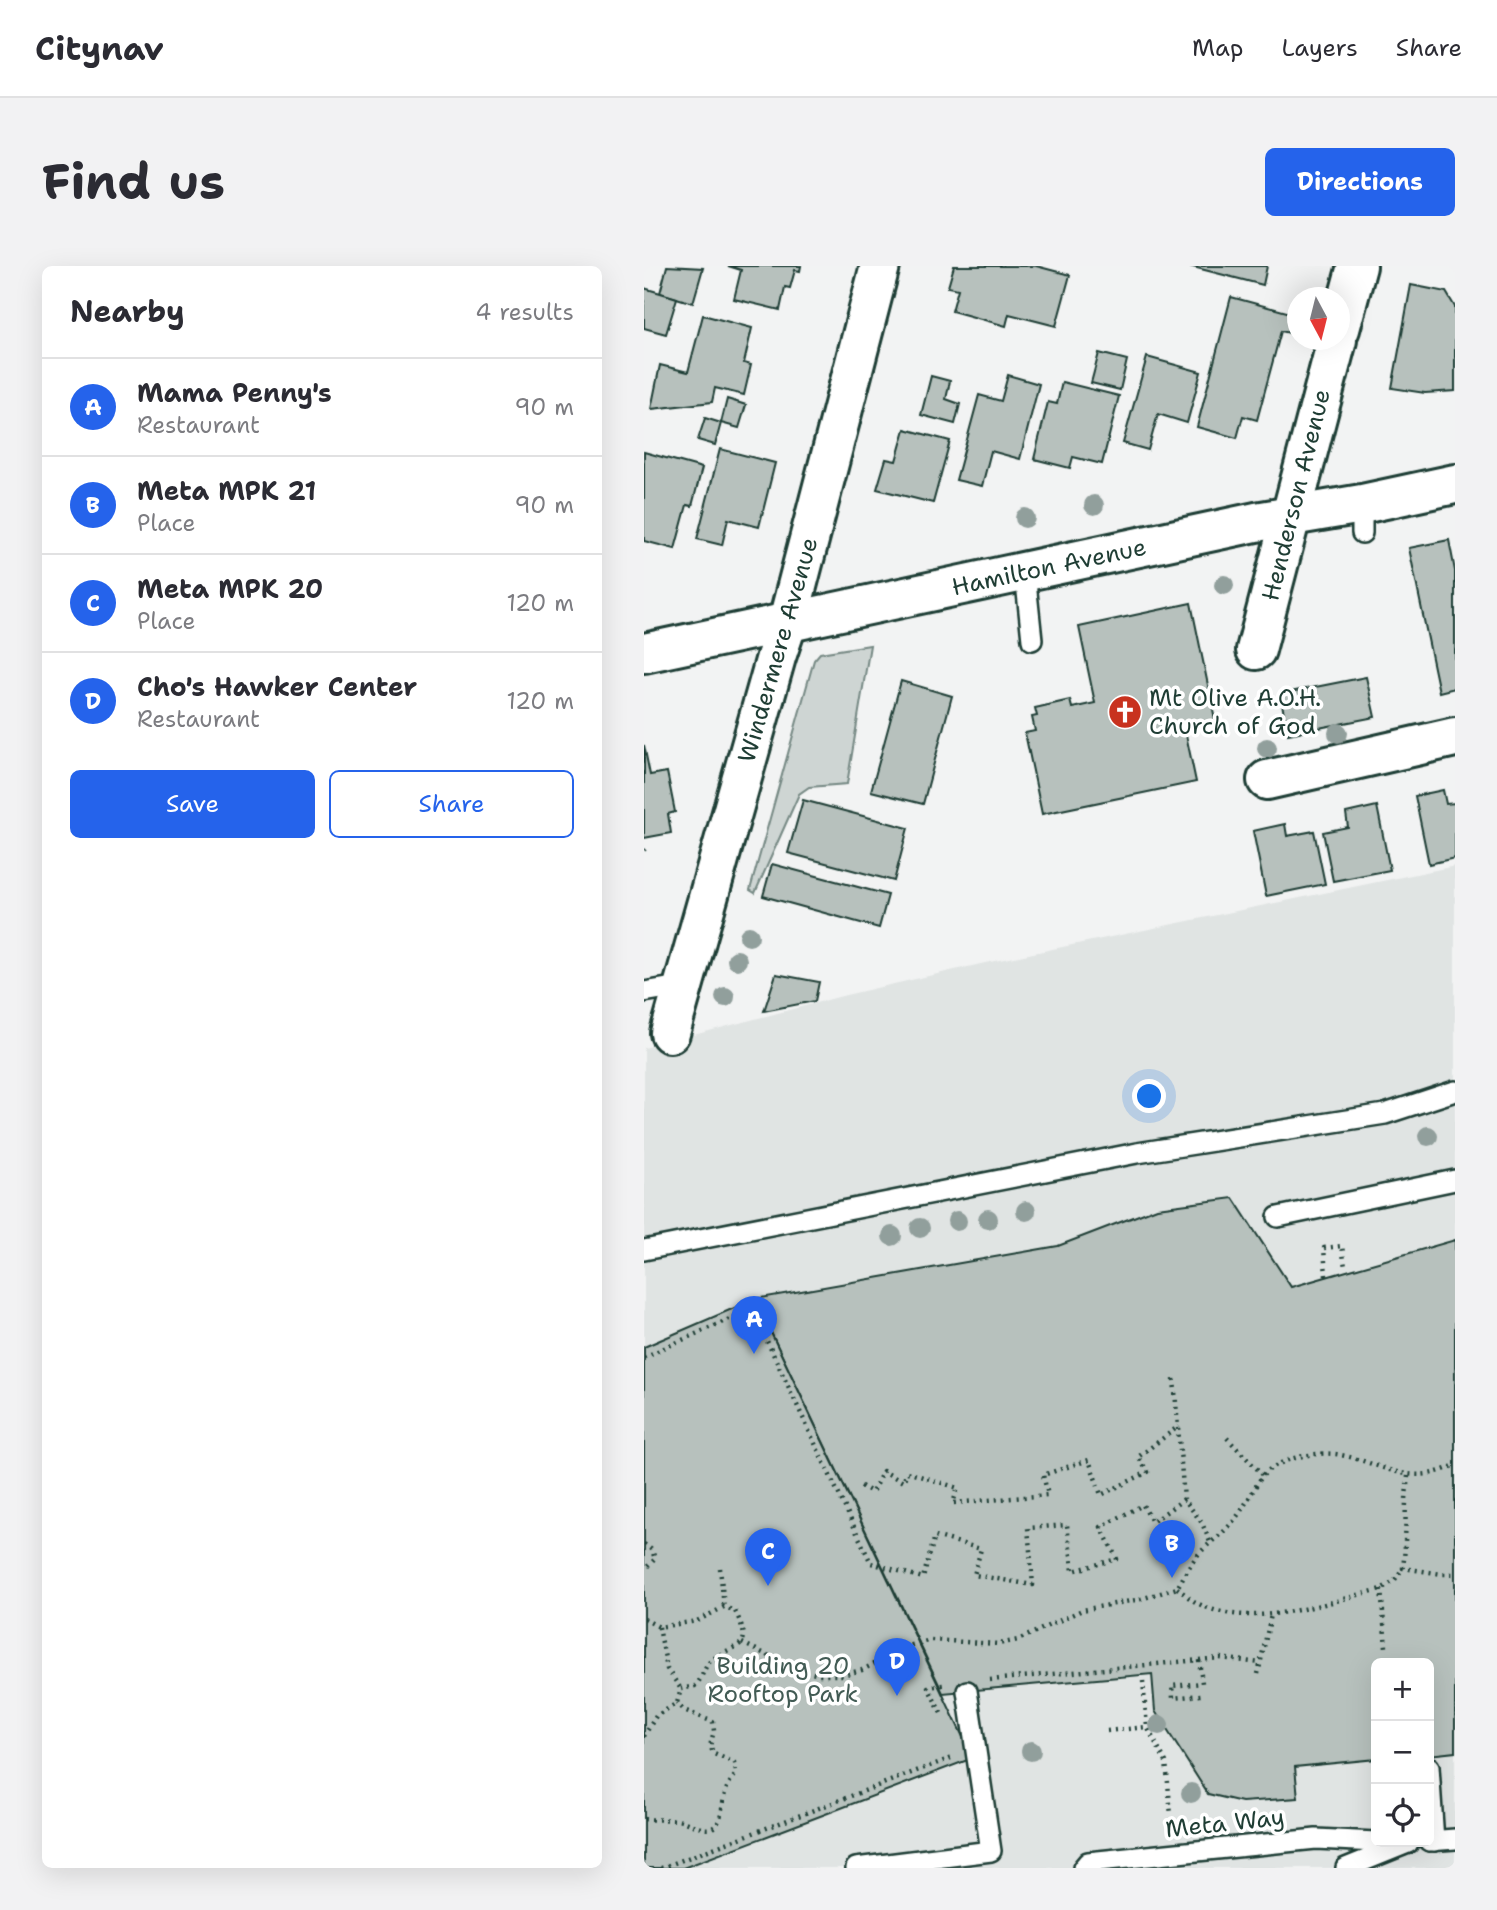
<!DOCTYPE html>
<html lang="en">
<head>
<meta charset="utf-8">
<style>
  body { margin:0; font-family:"Shantell Sans",sans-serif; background:#f2f2f3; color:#2b2b33 }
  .controls { position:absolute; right:21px; bottom:21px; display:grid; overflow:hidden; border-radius:10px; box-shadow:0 7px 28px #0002 }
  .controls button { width:63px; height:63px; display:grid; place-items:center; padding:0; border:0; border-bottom:2px solid #e1e1e2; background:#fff; color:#2b2b33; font:35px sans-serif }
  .compass { position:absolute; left:643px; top:21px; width:63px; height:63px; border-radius:50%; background:#fff; box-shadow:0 7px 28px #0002; rotate:173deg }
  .you { position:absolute; left:506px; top:831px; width:24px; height:24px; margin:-18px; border:5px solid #fff; border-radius:50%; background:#1a73e8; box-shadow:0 0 0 10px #1a73e833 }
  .badge { display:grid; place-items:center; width:46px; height:46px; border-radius:50%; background:#2563eb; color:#fff; font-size:23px; font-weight:700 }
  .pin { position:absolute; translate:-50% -58px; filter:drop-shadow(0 2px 4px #0008) }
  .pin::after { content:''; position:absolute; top:37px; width:24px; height:21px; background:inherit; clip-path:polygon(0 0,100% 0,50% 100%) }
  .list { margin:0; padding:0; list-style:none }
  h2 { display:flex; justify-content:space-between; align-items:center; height:91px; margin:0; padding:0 28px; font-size:30px }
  h2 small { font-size:23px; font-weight:400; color:#7c7c81 }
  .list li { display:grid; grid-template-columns:46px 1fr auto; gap:21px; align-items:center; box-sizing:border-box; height:98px; padding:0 28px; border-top:2px solid #e1e1e2 }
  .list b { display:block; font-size:26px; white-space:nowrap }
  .list p { margin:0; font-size:23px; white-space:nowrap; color:#7c7c81 }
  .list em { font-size:23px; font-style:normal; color:#7c7c81 }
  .actions { display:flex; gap:14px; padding:21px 28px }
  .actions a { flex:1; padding:16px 0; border:2px solid #2563eb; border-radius:10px; text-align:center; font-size:24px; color:#2563eb }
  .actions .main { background:#2563eb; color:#fff }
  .icon { flex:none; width:38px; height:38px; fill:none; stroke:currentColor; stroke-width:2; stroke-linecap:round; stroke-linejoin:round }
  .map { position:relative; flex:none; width:811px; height:1602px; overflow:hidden; border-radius:10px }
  header { display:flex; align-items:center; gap:42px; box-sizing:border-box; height:98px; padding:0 35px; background:#fff; border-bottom:2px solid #e1e1e2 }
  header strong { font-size:33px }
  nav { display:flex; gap:38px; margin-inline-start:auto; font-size:24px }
  .intro { display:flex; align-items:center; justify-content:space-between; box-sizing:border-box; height:168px; padding:0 42px }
  h1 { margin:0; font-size:49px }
  .button { padding:18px 32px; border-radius:10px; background:#2563eb; color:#fff; font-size:24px; font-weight:700 }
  main { display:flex; gap:42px; padding:0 42px }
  aside { flex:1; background:#fff; border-radius:10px; box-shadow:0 7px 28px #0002 }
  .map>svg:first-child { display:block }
  .built { fill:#e0e4e3; fill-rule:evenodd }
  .green { fill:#ced5d3; stroke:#768984; stroke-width:2 }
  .building { fill:#b7c1bd; stroke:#1f3d34; stroke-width:2 }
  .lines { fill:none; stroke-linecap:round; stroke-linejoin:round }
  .service-casing { stroke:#1f3d34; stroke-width:24 }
  .minor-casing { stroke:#1f3d34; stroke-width:44 }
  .path { stroke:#1f3d34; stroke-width:4.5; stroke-dasharray:2 5; stroke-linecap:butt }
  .service { stroke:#fff; stroke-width:19 }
  .minor { stroke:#fff; stroke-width:38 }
  .tree { fill:#919f9c }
  .labels { text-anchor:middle; stroke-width:7; stroke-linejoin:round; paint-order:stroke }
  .street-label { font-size:24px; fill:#1f3d34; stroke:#fff }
  .poi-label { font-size:24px; fill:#1f3d34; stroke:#fff; text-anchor:start }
  .park-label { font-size:24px; fill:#425b54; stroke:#fff }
</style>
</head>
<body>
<header>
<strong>Citynav</strong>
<nav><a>Map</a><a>Layers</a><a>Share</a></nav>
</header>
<div class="intro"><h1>Find us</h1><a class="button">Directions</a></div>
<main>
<aside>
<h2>Nearby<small>4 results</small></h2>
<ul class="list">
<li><span class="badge">A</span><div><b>Mama Penny's</b><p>Restaurant</p></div><em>90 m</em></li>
<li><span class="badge">B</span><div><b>Meta MPK 21</b><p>Place</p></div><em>90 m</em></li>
<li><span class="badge">C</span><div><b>Meta MPK 20</b><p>Place</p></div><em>120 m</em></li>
<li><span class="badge">D</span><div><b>Cho's Hawker Center</b><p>Restaurant</p></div><em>120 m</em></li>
</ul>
<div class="actions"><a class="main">Save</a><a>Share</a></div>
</aside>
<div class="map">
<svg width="811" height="1602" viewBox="0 0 811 1602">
  <rect width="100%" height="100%" fill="#f2f3f3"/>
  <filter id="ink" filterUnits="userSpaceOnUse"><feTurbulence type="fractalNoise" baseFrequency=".0143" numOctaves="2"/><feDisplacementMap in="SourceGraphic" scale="14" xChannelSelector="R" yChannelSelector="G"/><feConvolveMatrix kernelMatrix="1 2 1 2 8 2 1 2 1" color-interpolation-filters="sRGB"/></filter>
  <g filter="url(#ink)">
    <path class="built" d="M811 600V1602H0V782L202 729 341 697ZM732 1397H785V1576H732Z"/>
    <path class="green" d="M226 379 203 518 165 521 155 528 111 627 106 624 170 394 176 387Z"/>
    <g class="building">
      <path d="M23 0 59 2 49 37 16 27Z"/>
      <path d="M84 0H157L156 5 151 4 146 22 141 21 136 44 90 33 97 4Z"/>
      <path d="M310 0H392L426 9 412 60 365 48 362 60 308 45 314 23 304 21Z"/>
      <path d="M545 0H623L619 19Z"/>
      <path d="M767 19 802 26 811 41V125L781 127 748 122Z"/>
      <path d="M0 22 33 32 22 68 0 62Z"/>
      <path d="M587 31 654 49V69L637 65 613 154 599 150 593 172 553 161Z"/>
      <path d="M59 49 108 62 100 97 107 99 100 129 71 122 68 136 7 143 16 99 44 106Z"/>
      <path d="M455 87 483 94 476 124 447 117Z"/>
      <path d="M503 91 557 106 543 157 514 148 504 184 479 177Z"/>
      <path d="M364 109 395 118 376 193 347 185 338 220 312 214 335 129 357 135Z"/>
      <path d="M287 110 306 115 302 133 316 138 311 158 277 149Z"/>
      <path d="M418 116 475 130 458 198 429 191 426 202 390 193 404 136 413 138Z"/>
      <path d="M83 133 102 139 95 162 77 157Z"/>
      <path d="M61 152 77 157 71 179 54 174Z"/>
      <path d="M261 163 306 175 289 237 233 223 242 193 252 195Z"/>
      <path d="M76 183 131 197 115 261 84 253 78 279 53 273Z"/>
      <path d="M0 186 58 202 48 240 43 239 31 283 0 275Z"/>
      <path d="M805 274 811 305V422L795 426 765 282Z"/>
      <path d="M547 337 572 458 541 464 552 516 398 548 381 467 391 465 388 451 393 450 391 442 426 434 428 442 451 437 435 361Z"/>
      <path d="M722 411 731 451 644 468 636 428Z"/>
      <path d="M257 415 308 430 279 538 227 525Z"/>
      <path d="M0 479 6 509 23 506 31 546 24 548 27 567 0 572Z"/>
      <path d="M799 524 802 538 811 537V592L785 598 771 530Z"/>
      <path d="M159 534 264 562 250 615 144 587Z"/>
      <path d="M733 540 746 604 689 615 679 566 704 561 702 547Z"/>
      <path d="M641 558 643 570 670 565 681 618 622 630 609 565Z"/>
      <path d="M128 598 244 629 235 662 119 630Z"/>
      <path d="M132 708 175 716 171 735 120 745Z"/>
      <path d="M589 932 647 1021 811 974V1486L785 1489V1397H732V1493L651 1501 654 1532 598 1536 564 1528 511 1445 508 1408 299 1427 111 1033 414 980 513 942Z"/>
      <path d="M111 1033 329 1492 39 1602H0V1081Z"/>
    </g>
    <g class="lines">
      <g class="service-casing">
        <g id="service">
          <path d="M718 238V267"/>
          <path d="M381 307 388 374"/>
          <path d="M0 726 41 719"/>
          <path d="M634 951 811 914"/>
          <path d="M0 984 493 887 741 848 811 825"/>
          <path d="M785 1501 790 1575"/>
          <path d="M785 1575 811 1573"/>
          <path d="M212 1602 347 1585 323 1425"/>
          <path d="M439 1602 444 1596 672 1573 732 1576"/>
          <path d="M702 1602 764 1577"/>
        </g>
      </g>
      <g class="minor-casing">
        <g id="minor">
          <path d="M696 63 713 0"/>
          <path d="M612 384 693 74"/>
          <path d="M0 387 612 256 718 238 811 218"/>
          <path d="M623 514 811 471"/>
          <path d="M26 767 132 391 144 355 236 0"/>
        </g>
      </g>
      <g class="path">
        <path d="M0 584 1 583"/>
        <path d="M682 1010 680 982 698 980 701 1001"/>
        <path d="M0 1091 108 1043 227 1297 279 1312 291 1270 337 1283 330 1309 389 1319 384 1262 423 1259 429 1305 473 1293 457 1261 499 1239 508 1256 540 1233"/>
        <path d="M530 1113 540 1233 558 1257 566 1276"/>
        <path d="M583 1172 619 1209"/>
        <path d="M764 1210C760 1241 763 1271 759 1302L798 1308H811"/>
        <path d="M217 1220 228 1226 239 1205 259 1216 263 1206 314 1222 309 1237 404 1229 399 1209 445 1194 457 1229 504 1206 494 1191 535 1160"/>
        <path d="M0 1278 8 1284 11 1293 0 1304"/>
        <path d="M76 1302 80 1341"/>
        <path d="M533 1322C540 1327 547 1334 555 1338 609 1365 683 1336 737 1323L750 1315 759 1302"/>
        <path d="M737 1323 742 1381"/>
        <path d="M0 1353 15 1361 53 1355 80 1341 91 1345C111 1385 94 1375 69 1393 60 1399 59 1412 51 1420L37 1423"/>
        <path d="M15 1361 23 1403 37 1423"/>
        <path d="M98 1377 155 1404 176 1409H198L218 1404 268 1379 287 1374 355 1378 374 1374 438 1344 497 1333 533 1322C539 1312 545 1300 553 1290 562 1279 575 1271 584 1261 599 1246 606 1228 617 1212 631 1192 675 1184 697 1189 741 1198 764 1222 811 1199"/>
        <path d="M555 1394 558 1417 528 1420 529 1432 557 1429"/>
        <path d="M614 1408 627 1349"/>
        <path d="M346 1414 576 1392 616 1397"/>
        <path d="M499 1415 503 1461 522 1496 527 1549"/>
        <path d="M297 1447 284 1421 299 1419"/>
        <path d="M463 1465 503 1461"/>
        <path d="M0 1470 12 1450 33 1437 37 1423"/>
        <path d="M0 1553C11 1554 22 1553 33 1554 48 1556 71 1576 77 1548 81 1529 79 1524 92 1508L91 1497 70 1488 66 1480 70 1465 69 1456 40 1444 33 1437"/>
        <path d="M17 1602 307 1492"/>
      </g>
      <use href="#service" class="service"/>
      <use href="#minor" class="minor"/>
    </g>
    <g class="tree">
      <circle cx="450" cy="239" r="10"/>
      <circle cx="381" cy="252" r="10"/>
      <circle cx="580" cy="319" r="10"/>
      <circle cx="694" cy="467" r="10"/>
      <circle cx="623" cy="482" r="10"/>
      <circle cx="105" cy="670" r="10"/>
      <circle cx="93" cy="694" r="10"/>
      <circle cx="81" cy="731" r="10"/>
      <circle cx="784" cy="870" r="10"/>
      <circle cx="382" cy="945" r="10"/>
      <circle cx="344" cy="953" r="10"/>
      <circle cx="313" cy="955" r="10"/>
      <circle cx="276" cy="962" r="10"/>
      <circle cx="248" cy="970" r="10"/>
      <circle cx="515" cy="1459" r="10"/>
      <circle cx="387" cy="1485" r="10"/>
      <circle cx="547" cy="1527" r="10"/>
    </g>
  </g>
  <defs>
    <g id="church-disc" transform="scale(1.75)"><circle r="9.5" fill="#c8321e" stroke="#fff"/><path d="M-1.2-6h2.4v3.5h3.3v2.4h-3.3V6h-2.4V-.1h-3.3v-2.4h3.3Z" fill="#fff"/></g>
  </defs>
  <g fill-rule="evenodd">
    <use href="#church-disc" x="481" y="446"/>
  </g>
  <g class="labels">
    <g class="street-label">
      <text transform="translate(652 229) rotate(-76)" y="8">Henderson Avenue</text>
      <text transform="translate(405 301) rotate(-12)" y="8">Hamilton Avenue</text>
      <text transform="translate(134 384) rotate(-74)" y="8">Windermere Avenue</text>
      <text transform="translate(581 1557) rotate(-6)" y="8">Meta Way</text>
    </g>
    <g class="poi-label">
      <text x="505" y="440">Mt Olive A.O.H.<tspan x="505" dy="28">Church of God</tspan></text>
    </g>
    <g class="park-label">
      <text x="139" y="1408">Building 20<tspan x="139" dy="28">Rooftop Park</tspan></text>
    </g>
  </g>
</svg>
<div class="controls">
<button>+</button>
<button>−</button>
<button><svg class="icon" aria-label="locate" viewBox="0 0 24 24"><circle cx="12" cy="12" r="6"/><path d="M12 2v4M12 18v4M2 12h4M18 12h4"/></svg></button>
</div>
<svg class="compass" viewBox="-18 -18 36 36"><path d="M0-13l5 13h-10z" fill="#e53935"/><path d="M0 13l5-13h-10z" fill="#7c7c81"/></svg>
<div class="you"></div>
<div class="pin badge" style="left:110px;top:1088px">A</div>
<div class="pin badge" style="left:528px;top:1312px">B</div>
<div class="pin badge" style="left:124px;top:1320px">C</div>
<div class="pin badge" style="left:253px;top:1430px">D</div>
</div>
</main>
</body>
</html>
